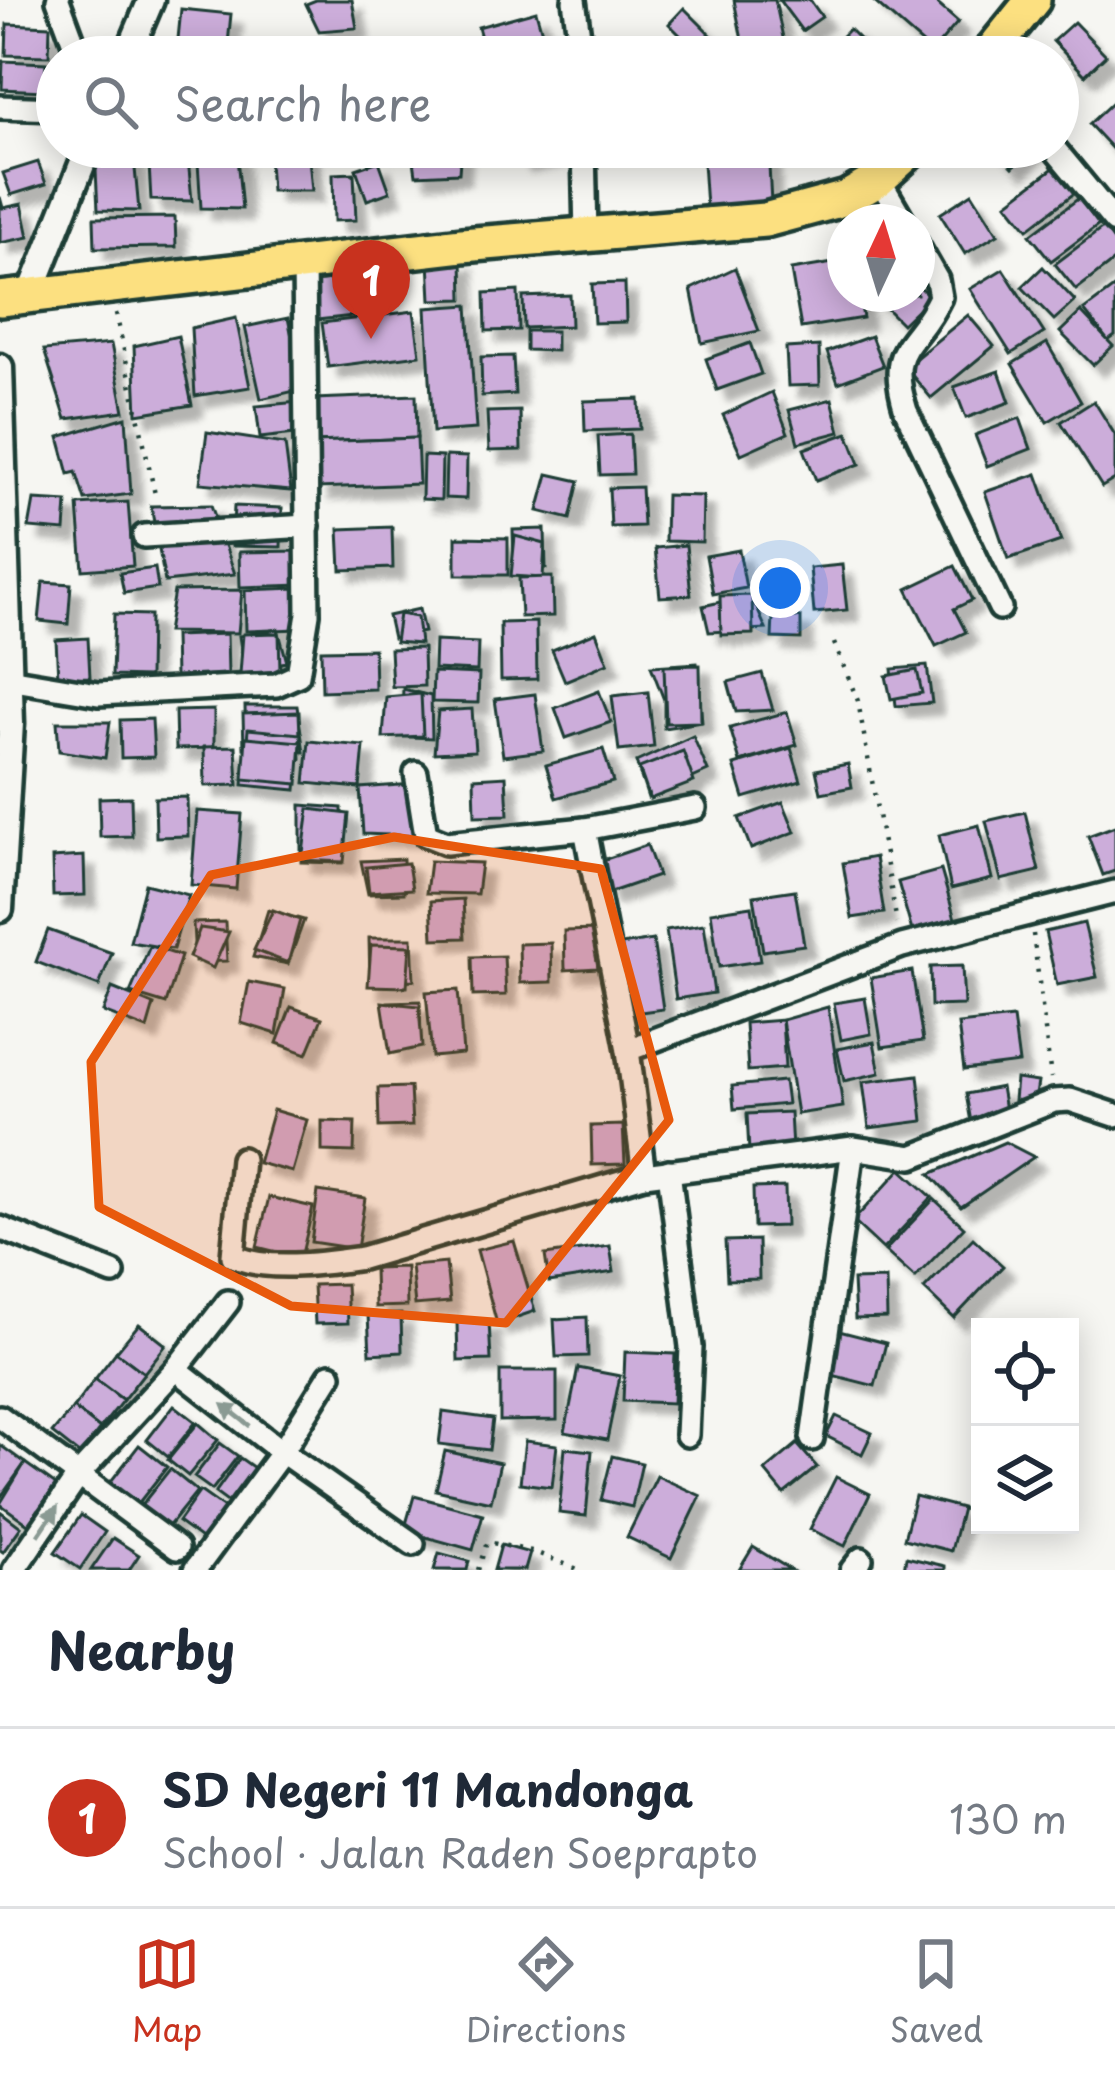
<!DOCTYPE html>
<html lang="en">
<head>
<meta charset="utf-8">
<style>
  body { margin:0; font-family:"Playpen Sans",sans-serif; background:#f6f6f7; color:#1f2937 }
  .controls { position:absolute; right:36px; bottom:36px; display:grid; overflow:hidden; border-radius:0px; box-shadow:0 6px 30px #0003 }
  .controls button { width:108px; height:108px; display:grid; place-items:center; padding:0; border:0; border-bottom:3px solid #e0e1e3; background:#fff; color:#1f2937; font:60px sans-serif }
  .compass { position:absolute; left:827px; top:204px; width:108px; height:108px; border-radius:50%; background:#fff; box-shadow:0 6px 30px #0003; rotate:4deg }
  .you { position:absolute; left:780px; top:588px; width:42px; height:42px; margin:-30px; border:9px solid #fff; border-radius:50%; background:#1a73e8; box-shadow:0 0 0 18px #1a73e833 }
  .badge { display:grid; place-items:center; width:78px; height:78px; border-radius:50%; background:#c8321e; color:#fff; font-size:39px; font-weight:700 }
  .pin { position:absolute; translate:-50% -99px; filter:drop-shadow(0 3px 6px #0008) }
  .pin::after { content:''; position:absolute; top:63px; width:42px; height:36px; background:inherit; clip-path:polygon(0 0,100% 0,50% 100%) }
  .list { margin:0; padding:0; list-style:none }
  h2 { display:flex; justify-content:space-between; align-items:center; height:156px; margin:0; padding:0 48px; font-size:51px }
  h2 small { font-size:39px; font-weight:400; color:#747a83 }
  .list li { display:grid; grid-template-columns:78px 1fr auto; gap:36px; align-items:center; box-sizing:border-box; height:180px; padding:0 48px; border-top:3px solid #e0e1e3 }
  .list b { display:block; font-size:45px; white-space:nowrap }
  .list p { margin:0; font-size:39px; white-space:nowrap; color:#747a83 }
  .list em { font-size:39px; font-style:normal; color:#747a83 }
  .icon { flex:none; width:66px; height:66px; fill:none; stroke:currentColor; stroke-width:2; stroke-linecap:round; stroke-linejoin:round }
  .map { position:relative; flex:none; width:1115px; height:1570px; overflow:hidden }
  .search { position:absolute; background:#fff; box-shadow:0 6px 30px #0003; left:36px; right:36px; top:36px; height:132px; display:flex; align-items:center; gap:30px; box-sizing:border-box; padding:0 42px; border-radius:66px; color:#747a83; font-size:45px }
  .sheet { height:336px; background:#fff }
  nav { display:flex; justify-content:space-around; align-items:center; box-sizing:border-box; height:168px; border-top:3px solid #e0e1e3; background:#fff; font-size:33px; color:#747a83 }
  nav a { display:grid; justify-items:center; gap:6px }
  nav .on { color:#c8321e }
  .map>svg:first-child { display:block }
  .building { fill:#ccadda; stroke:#1f3d34; stroke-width:3; filter:url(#shadow) }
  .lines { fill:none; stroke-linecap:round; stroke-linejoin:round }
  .minor-casing { stroke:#1f3d34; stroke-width:30 }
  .tertiary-casing { stroke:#1f3d34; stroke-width:33 }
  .trunk-casing { stroke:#1f3d34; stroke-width:42 }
  .path { stroke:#1f3d34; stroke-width:4.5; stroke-dasharray:3 9; stroke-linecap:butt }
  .minor { stroke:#f6f6f2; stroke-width:21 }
  .tertiary { stroke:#f6f6f2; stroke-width:24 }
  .trunk { stroke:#fce080; stroke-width:33 }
  .oneway { fill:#8a9a93 }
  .marked { fill:#e8590c; fill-opacity:0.2; stroke:#e8590c; stroke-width:9; stroke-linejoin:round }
</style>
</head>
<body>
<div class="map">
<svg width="1115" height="1570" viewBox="0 0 1115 1570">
  <defs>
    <filter id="shadow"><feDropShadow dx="11" dy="11" stdDeviation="3" flood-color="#0004"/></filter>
  </defs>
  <rect width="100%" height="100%" fill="#f6f6f2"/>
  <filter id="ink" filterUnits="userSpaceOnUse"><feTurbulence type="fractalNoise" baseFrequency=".00833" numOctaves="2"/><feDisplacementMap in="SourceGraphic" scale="24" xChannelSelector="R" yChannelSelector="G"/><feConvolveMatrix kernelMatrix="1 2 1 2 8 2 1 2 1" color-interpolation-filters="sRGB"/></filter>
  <g filter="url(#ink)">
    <g class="building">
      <path d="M316 0H352L357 28 319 31 306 4Z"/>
      <path d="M734 0H775L785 47 745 55Z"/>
      <path d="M779 0H810L822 17 802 31Z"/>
      <path d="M872 0H933L958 22 932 52Z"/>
      <path d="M684 8 717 41 701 56 669 24Z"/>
      <path d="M181 9 231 14 227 54 177 49Z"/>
      <path d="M536 11 549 57H486L478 27Z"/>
      <path d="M1074 22 1106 55 1085 75 1053 41Z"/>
      <path d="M7 24 50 26 49 56 6 55Z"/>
      <path d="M849 29 877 57H821Z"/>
      <path d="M677 48V57H594V49Z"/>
      <path d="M3 61 46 63 44 91 2 89Z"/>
      <path d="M1115 100V152L1089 124Z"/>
      <path d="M133 147 139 211 98 210 95 151Z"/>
      <path d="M148 147H187L192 201 151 200Z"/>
      <path d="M236 147 242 209 201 208 197 148Z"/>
      <path d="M268 147H308L312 191H271Z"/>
      <path d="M412 147H461L459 173 416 175Z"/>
      <path d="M517 147H577V149L520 161Z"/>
      <path d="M702 147H768L771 203 706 207Z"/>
      <path d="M994 147H1033L1013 167Z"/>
      <path d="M379 161 390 192 367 200 356 169Z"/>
      <path d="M38 162 46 184 11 195 3 173Z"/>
      <path d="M1056 166 1076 192 1028 229 1007 203Z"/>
      <path d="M354 173 356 220 334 221 333 174Z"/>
      <path d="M972 193 998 234 965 254 940 214Z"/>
      <path d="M0 197 3 208 22 204 29 237 0 243Z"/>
      <path d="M1079 198 1099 225 1051 261 1030 235Z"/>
      <path d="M175 217 176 247 95 248 94 218Z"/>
      <path d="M1104 227 1115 242V260L1076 290 1055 264Z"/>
      <path d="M462 260 463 299 431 300 429 261Z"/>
      <path d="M845 261V294H859L863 318 801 328 791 270Z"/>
      <path d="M1043 267 1075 301 1054 320 1022 287Z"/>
      <path d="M735 268 759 331 702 343 691 289Z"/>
      <path d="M1003 269 1044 333 1011 354 970 289Z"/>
      <path d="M350 278 353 316 317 320 313 282Z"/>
      <path d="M625 283 626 322 594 323 592 284Z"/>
      <path d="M917 284 930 297 902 324 872 294H917Z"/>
      <path d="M1115 287V336L1108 341 1084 310Z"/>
      <path d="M518 291 519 330 486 331 485 293Z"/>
      <path d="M570 295 571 326 524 328 523 297Z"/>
      <path d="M468 305 476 429 433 432 426 308Z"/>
      <path d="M414 311 420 355 328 367 322 323Z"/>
      <path d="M1081 312 1113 346 1093 365 1060 332Z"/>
      <path d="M968 315 994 346 931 398 905 367Z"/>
      <path d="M236 318 250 387 195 396 191 328Z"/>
      <path d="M288 318 303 389 261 399 245 327Z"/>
      <path d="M526 331H556V351L526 350Z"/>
      <path d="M178 336 192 405 137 414 134 346Z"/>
      <path d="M871 336 883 366 838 383 827 352Z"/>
      <path d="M750 343 761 374 717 390 706 359Z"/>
      <path d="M1047 343 1081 402 1047 422 1012 364Z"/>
      <path d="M111 344 124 411 66 419 44 350Z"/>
      <path d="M819 346 820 385 788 386 786 348Z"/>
      <path d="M513 356 515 394 482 396 481 357Z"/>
      <path d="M999 371 1010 402 966 418 954 387Z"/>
      <path d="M772 392 788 433 741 454 723 415Z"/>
      <path d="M416 395 417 438 316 442 314 399Z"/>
      <path d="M639 399 640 429 585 431 584 401Z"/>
      <path d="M832 399 840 432 798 443 789 410Z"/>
      <path d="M1094 401 1115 435V479L1102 487 1061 422Z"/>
      <path d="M299 402 303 433 260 438 256 406Z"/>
      <path d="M520 411 521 450 489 451 487 412Z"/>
      <path d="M126 417 131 494 85 500 76 472 69 474 59 437Z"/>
      <path d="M1020 418 1031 449 987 466 975 435Z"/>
      <path d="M207 432 285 444 291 491 200 483Z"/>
      <path d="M848 433 860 464 816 480 804 449Z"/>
      <path d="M630 434 632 474 600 475 598 436Z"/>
      <path d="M417 438 419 484 318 488 316 442Z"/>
      <path d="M423 456 442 457 441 500 422 499Z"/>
      <path d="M446 456 467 457 466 499 445 498Z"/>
      <path d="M548 474 579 481 570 519 538 511Z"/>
      <path d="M1037 474 1061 541 1008 559 985 492Z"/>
      <path d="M641 487 643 526 611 527 609 488Z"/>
      <path d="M666 495 703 496 702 542 665 541Z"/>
      <path d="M34 500 67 502 65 531 29 528Z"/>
      <path d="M128 502 133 566 83 570 78 505Z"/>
      <path d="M211 505 235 574 165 582 151 506Z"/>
      <path d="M234 506 282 508 281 547 232 546Z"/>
      <path d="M392 527 393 568 341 570 339 529Z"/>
      <path d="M545 529 546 568 514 569 513 530Z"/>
      <path d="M515 536 545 544 543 578 511 576Z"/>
      <path d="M456 537 508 538V575H456Z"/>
      <path d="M686 545 691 595 660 597 655 548Z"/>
      <path d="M739 550 746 588 713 594 706 556Z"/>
      <path d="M302 551 303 585 240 587 239 552Z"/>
      <path d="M842 565 847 610 814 613 810 568Z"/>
      <path d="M955 566 972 600 954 609 966 632 936 646 907 589Z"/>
      <path d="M155 568 158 588 124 593 120 573Z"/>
      <path d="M552 577 553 616 521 617 519 578Z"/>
      <path d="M43 582 71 584 68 624 39 621Z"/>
      <path d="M298 588 299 629 246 631 245 590Z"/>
      <path d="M242 590 238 633 167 632 174 591Z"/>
      <path d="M751 595 766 629 709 632 703 606Z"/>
      <path d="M752 595 753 634 721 635 720 596Z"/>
      <path d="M419 609 424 632 393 638 388 616Z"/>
      <path d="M114 614 150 615 149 677 112 676Z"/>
      <path d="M399 614 417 617 420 644 395 642Z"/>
      <path d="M773 616 801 617V639L772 638Z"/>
      <path d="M536 622 537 679 501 680 500 623Z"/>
      <path d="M278 629 287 662 244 669 239 636Z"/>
      <path d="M596 632 608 663 565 681 552 650Z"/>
      <path d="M279 633 280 671 240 674 243 634Z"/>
      <path d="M227 634 228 675 175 676 174 636Z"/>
      <path d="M88 638 90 677 58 678 56 640Z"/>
      <path d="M435 641 478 643 477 671 434 669Z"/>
      <path d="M423 648 424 686 392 687 390 649Z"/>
      <path d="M374 649 375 689 322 691 321 650Z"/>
      <path d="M697 663 702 722 664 728V700L651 666Z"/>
      <path d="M700 665 701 722 666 723 664 666Z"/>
      <path d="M927 666 932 703 896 706 892 669Z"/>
      <path d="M917 670 922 693 891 699 886 676Z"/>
      <path d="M433 672 479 674 478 703 432 702Z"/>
      <path d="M762 673 773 710 736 712 728 682Z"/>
      <path d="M403 689 431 696 432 738 387 736 390 715 402 712Z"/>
      <path d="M599 691 611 722 566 738 555 708Z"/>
      <path d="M648 692 654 747 619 751 612 696Z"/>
      <path d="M421 694 423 736 383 738 386 697Z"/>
      <path d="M535 694 543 751 503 756 495 699Z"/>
      <path d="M245 706H297L304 752 246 750Z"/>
      <path d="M472 709 475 751 434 753 438 711Z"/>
      <path d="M214 710V748L176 749 175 711Z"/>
      <path d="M299 712 301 759H277L276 749 244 748 243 714Z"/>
      <path d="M787 712 797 745 740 762 730 728Z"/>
      <path d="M152 719 154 757 121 758 120 720Z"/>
      <path d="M57 722H110L105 758 59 751Z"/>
      <path d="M248 729 301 734 296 790 243 785Z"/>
      <path d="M693 736 708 771 648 798 636 762Z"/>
      <path d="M246 737 301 742 298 784 243 779Z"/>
      <path d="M309 741 364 746 360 788 305 783Z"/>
      <path d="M236 746 238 785 205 786 204 747Z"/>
      <path d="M791 748 801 781 744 798 734 765Z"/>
      <path d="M603 749 613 782 556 798 546 765Z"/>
      <path d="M683 751 694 782 650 799 639 768Z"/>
      <path d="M848 764 852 787 821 793 816 770Z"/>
      <path d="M506 776 508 815 475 816 474 778Z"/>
      <path d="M413 784 415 836 363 834 360 788Z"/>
      <path d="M131 797 132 836 100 837 99 798Z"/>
      <path d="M187 797 188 836 156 837 155 798Z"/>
      <path d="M783 802 795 832 751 849 739 818Z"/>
      <path d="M301 805 342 808V863L301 862Z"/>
      <path d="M309 809 349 814 344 862 302 860Z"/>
      <path d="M197 811 242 814 236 889 191 885Z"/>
      <path d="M1025 812 1039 871 1001 880 986 821Z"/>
      <path d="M979 825 992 879 951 889 939 835Z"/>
      <path d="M1115 826V871L1103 875 1088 836Z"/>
      <path d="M647 845 658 876 608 893 597 862Z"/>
      <path d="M84 856 85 895 53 896 52 858Z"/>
      <path d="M875 857 884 913 852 918 843 863Z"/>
      <path d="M403 859 404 893 368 894 361 861Z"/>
      <path d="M430 861 481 863 477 894 426 893Z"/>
      <path d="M408 863 412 889 369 892 366 867Z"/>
      <path d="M941 870 957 926 914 938 898 882Z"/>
      <path d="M145 884 189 895 173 949 130 942Z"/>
      <path d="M795 890 804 945 763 951 754 896Z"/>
      <path d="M463 899 465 938 433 939 431 901Z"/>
      <path d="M752 906 760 961 719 967 711 912Z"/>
      <path d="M268 910 304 920 288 964 253 957Z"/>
      <path d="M273 910 300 920 288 963 254 950Z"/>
      <path d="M225 922 227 961 195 962 193 923Z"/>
      <path d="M1084 923 1097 977 1057 985 1045 932Z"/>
      <path d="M704 924 714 993 676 999 666 930Z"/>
      <path d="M200 928 229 932 213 968 189 957Z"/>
      <path d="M48 930 112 953 99 986 36 962Z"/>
      <path d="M596 930 598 968 565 970 564 931Z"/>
      <path d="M369 938H412L414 980 370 983Z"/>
      <path d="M653 940 663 1009 626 1014 615 946Z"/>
      <path d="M551 943 552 982 520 983 519 944Z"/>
      <path d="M371 945 410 946 407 987 368 986Z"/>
      <path d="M150 946 181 956 166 1004 130 993Z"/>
      <path d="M504 956 506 995 473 996 472 957Z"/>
      <path d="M962 966 964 1005 931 1006 930 967Z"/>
      <path d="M912 971 923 1041 882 1047 871 978Z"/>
      <path d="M249 982 285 989 277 1034 241 1023Z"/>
      <path d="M112 988 154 1005 147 1029 103 1012Z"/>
      <path d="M458 990 463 1054 432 1057 426 992Z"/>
      <path d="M865 998 871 1034 841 1040 834 1003Z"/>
      <path d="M420 1001 421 1039 389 1040 388 1002Z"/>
      <path d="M382 1002 419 1006 422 1047 390 1054Z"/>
      <path d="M291 1007 322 1018 307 1054 277 1043Z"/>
      <path d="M828 1007 843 1107 797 1114 782 1020Z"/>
      <path d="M1013 1018 1019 1063 964 1070 958 1024Z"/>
      <path d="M782 1020 785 1068 748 1071 745 1023Z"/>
      <path d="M874 1042 880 1073 844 1081 837 1049Z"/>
      <path d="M918 1075 923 1121 869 1128 863 1082Z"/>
      <path d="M1016 1079 1038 1082 1035 1102 1014 1100Z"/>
      <path d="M784 1081 787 1104 734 1109 732 1086Z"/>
      <path d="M410 1087 412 1126 379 1127 378 1088Z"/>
      <path d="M1001 1087 1006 1116 971 1122 966 1094Z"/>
      <path d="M273 1110 307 1120 292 1172 258 1163Z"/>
      <path d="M790 1112 792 1150 749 1152 747 1114Z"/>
      <path d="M322 1121 355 1122 354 1152 322 1151Z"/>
      <path d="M623 1125 625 1164 592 1165 591 1126Z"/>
      <path d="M1005 1142 1034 1157 961 1207 930 1174Z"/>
      <path d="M901 1169 932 1197 883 1249 853 1221Z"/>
      <path d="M785 1187 786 1226 754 1227 753 1188Z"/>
      <path d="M318 1191 365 1198 357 1249 311 1242Z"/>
      <path d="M269 1197 313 1207 301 1258 257 1247Z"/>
      <path d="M934 1199 964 1227 915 1278 885 1251Z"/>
      <path d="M973 1238 1003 1266 954 1318 924 1289Z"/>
      <path d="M758 1240 759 1279 727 1280 725 1241Z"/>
      <path d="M514 1241 535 1311 497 1324 477 1250Z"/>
      <path d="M610 1246 614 1272 549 1282 545 1255Z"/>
      <path d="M446 1263 450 1302 415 1305 411 1266Z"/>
      <path d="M406 1267 407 1306 375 1307 374 1268Z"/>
      <path d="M886 1279 887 1318 855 1319 853 1280Z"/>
      <path d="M346 1284 348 1323 315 1324 313 1285Z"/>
      <path d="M401 1314 402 1352 370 1354 368 1315Z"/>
      <path d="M587 1317 588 1356 556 1357 554 1319Z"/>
      <path d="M489 1321 491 1360 458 1361 457 1322Z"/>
      <path d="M139 1324 166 1345 144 1373 116 1352Z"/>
      <path d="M839 1331 886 1343 875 1386 828 1374Z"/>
      <path d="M116 1352 144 1373 123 1400 95 1379Z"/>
      <path d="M625 1352 675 1354 673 1403 623 1401Z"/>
      <path d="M578 1368 620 1376 607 1440 565 1432Z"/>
      <path d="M500 1371H557V1420L500 1421Z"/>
      <path d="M95 1379 123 1400 100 1429 73 1408Z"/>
      <path d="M174 1405 196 1422 168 1457 147 1440Z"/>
      <path d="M73 1408 100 1429 80 1455 52 1433Z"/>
      <path d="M443 1412 493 1419 489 1450 439 1444Z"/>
      <path d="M836 1416 872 1433 862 1454 826 1436Z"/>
      <path d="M198 1423 218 1440 188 1476 168 1460Z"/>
      <path d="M525 1441 557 1445 552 1487 520 1483Z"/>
      <path d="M220 1443 238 1456 212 1490 194 1477Z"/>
      <path d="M797 1444 817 1467 784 1494 765 1471Z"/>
      <path d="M0 1445 25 1463 0 1498Z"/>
      <path d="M139 1445 167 1467 133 1510 105 1489Z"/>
      <path d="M565 1448 592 1451 586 1516 559 1513Z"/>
      <path d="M445 1451 500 1463 491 1502 436 1490Z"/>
      <path d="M612 1456 642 1463 632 1507 601 1500Z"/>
      <path d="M240 1458 260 1472 234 1507 215 1493Z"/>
      <path d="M25 1463 56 1485 28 1524 0 1504Z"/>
      <path d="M170 1469 197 1491 163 1533 136 1512Z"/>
      <path d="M657 1476 701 1496 671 1558 627 1537Z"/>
      <path d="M836 1477 870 1494 845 1546 810 1529Z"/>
      <path d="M200 1491 227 1510 204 1541 178 1522Z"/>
      <path d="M414 1496 483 1514 473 1550 404 1531Z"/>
      <path d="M915 1496 962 1508 951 1551 904 1539Z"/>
      <path d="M0 1511 21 1527 3 1552 0 1550Z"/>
      <path d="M81 1515 105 1532 80 1569 55 1552Z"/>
      <path d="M113 1538 139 1555 129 1570H91Z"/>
      <path d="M501 1545 530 1553 525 1570H494Z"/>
      <path d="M753 1547 791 1570H739Z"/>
      <path d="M439 1553 469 1561 467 1570H434Z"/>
      <path d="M906 1557 945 1566V1570H904Z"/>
    </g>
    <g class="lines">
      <g class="minor-casing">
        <g id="minor">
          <path d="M58 0 79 57"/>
          <path d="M574 0 582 57"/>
          <path d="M0 107 57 109"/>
          <path d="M584 147 586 235"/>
          <path d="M1053 147 1115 222"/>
          <path d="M879 179 904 222"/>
          <path d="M917 245 937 280 940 297C915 350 885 343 906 411L1000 608"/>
          <path d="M144 536 308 526"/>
          <path d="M8 679 98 694 276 685 298 675 308 614 304 263"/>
          <path d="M416 773 426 835 446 843 585 829 695 808"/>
          <path d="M585 829 628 1050"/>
          <path d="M242 1159 233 1256C267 1272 326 1263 362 1258L644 1175 853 1148 912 1157 1054 1101 1070 1100 1115 1115"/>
          <path d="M669 1171 691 1347 687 1435"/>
          <path d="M644 1175 628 1050 902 946 1115 892"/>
          <path d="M0 1228 113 1273"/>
          <path d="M176 1369 228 1302"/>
          <path d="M330 1375 282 1452 413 1544"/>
          <path d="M0 1417 177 1548"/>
          <path d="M812 1439 853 1148"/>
          <path d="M14 1570 81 1472 176 1369 282 1452 195 1570"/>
          <path d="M852 1570 861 1559"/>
        </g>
      </g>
      <g class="tertiary-casing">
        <g id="tertiary">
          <path d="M127 57 151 0"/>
          <path d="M31 293 89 147"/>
          <path d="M0 367 11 723 0 909"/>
        </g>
      </g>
      <g class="trunk-casing">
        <g id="trunk">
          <path d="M987 57 1033 0"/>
          <path d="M0 299 462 245 765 220 847 198 879 179 914 147"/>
        </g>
      </g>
      <g class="path">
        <path d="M116 313 156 499"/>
        <path d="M834 643 858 701 897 923"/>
        <path d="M1033 934 1051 1078"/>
        <path d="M478 1570 487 1542 532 1551 580 1570"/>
      </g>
      <use href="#minor" class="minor"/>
      <use href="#tertiary" class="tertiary"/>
      <use href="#trunk" class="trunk"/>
    </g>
    <defs><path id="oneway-solid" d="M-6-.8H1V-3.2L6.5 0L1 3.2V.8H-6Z" transform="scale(3)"/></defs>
    <g class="oneway">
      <use href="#oneway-solid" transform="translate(236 1415) rotate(-142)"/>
      <use href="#oneway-solid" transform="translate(48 1521) rotate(-56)"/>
    </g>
  </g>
  <path class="marked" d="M394 837 601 869 669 1120 506 1323 291 1306 99 1207 91 1062 211 875Z"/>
</svg>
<div class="controls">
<button><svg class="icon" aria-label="locate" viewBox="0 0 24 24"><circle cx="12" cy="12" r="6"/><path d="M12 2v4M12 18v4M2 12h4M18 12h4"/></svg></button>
<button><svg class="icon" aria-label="layers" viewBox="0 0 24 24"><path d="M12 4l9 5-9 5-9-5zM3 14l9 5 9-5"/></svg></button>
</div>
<svg class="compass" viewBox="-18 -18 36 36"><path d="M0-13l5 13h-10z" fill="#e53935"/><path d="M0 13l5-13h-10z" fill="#747a83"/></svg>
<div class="you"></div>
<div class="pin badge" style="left:371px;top:339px">1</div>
<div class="search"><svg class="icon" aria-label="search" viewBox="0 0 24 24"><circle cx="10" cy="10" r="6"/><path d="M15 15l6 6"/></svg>Search here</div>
</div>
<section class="sheet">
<h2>Nearby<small></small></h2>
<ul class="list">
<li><span class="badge">1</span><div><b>SD Negeri 11 Mandonga</b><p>School · Jalan Raden Soeprapto</p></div><em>130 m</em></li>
</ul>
</section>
<nav>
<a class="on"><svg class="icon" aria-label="map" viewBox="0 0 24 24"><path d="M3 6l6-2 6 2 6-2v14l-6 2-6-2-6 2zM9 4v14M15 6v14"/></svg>Map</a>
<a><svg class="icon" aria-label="directions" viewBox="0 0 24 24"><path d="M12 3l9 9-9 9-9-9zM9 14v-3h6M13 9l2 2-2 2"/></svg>Directions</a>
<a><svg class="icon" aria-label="saved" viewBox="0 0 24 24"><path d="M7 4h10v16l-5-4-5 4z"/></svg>Saved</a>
</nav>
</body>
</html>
